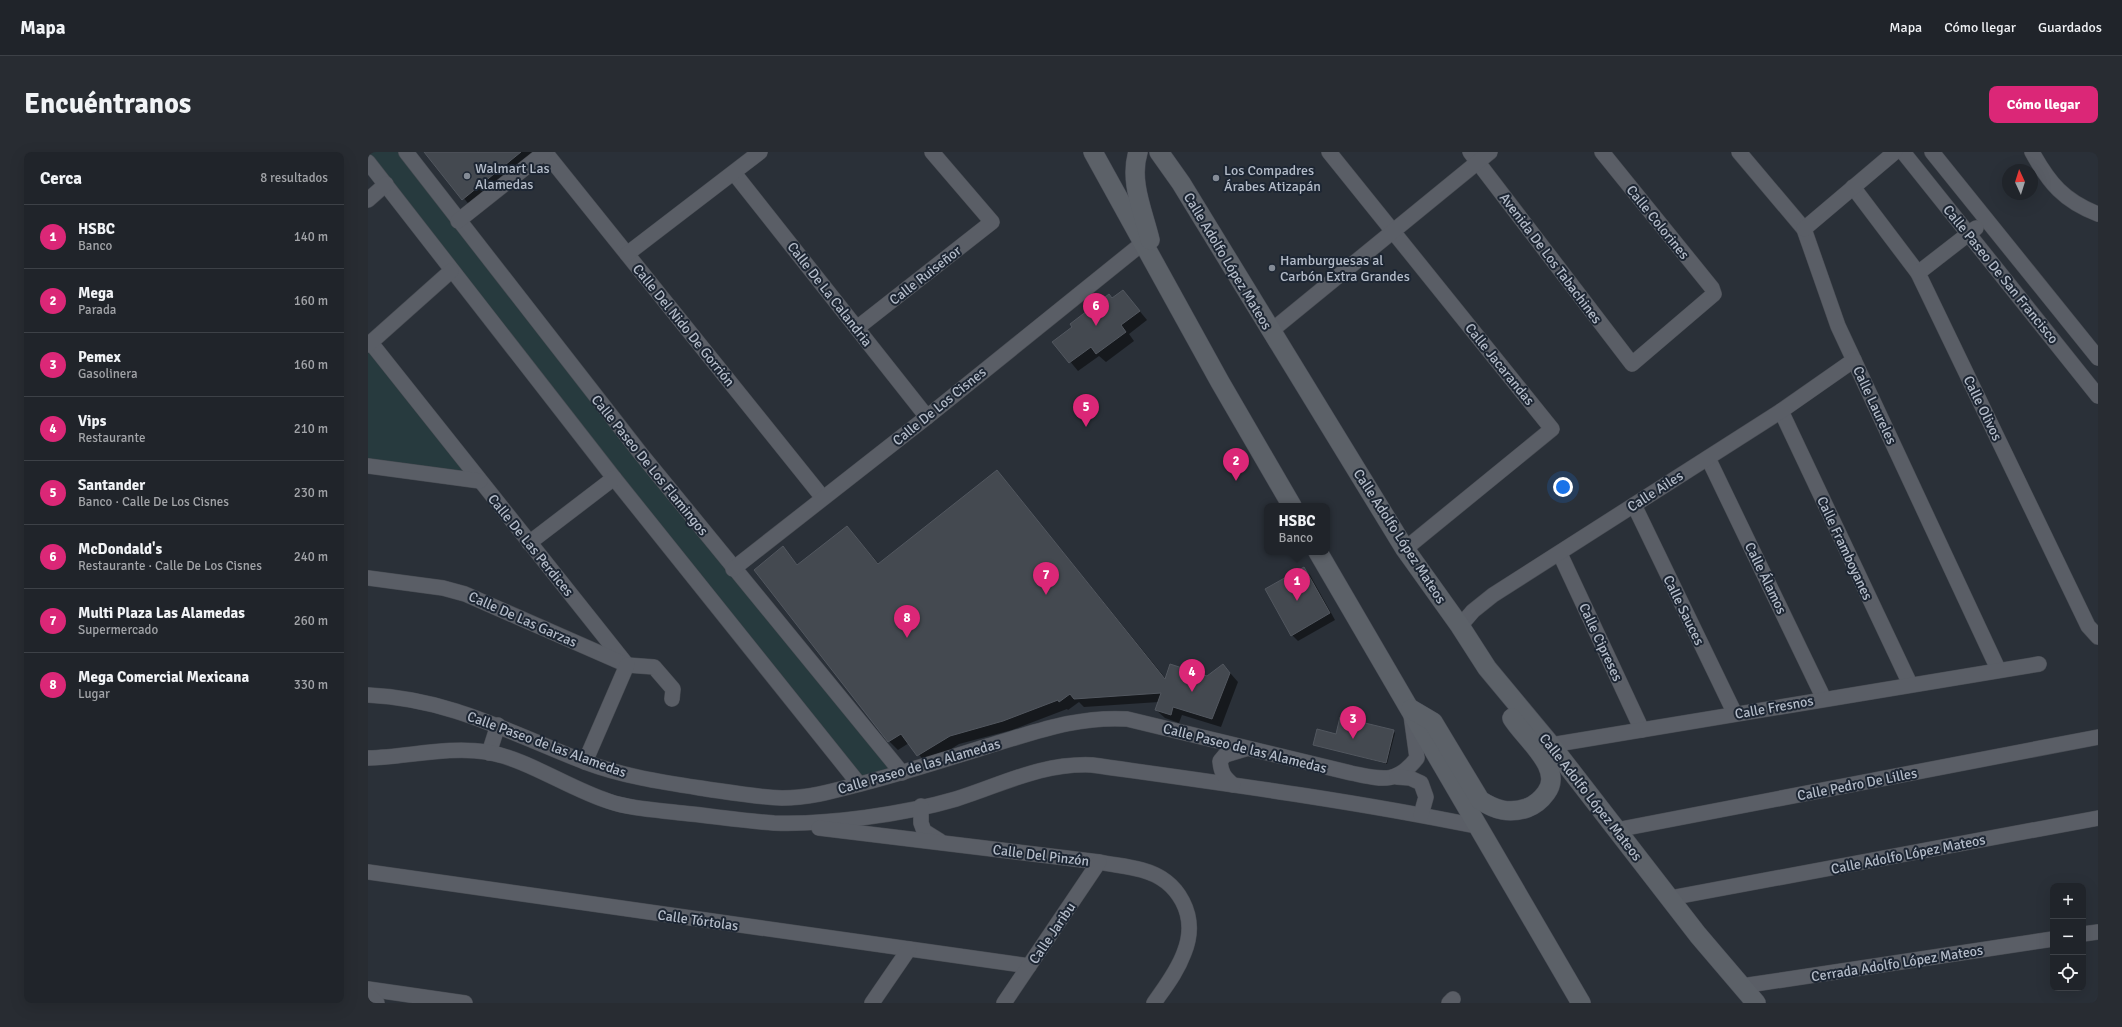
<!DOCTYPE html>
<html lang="es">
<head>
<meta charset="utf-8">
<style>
  body { margin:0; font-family:Signika,sans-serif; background:#282c32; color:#f1f3f6 }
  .controls { position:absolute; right:12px; bottom:12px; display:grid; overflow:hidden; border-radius:8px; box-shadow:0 4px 16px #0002 }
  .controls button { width:36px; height:36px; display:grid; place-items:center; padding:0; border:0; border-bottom:1px solid #3d4147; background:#20242a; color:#f1f3f6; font:20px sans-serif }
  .compass { position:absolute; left:1634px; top:12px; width:36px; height:36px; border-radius:50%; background:#20242a; box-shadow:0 4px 16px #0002; rotate:356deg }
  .you { position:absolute; left:1195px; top:335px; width:14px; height:14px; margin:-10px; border:3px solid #fff; border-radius:50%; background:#1a73e8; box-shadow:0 0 0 6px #1a73e833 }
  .badge { display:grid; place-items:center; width:26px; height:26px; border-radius:50%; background:#db2777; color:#fff; font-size:13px; font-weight:700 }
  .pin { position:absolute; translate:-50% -33px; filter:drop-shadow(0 1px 2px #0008) }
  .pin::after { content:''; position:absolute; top:21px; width:14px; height:12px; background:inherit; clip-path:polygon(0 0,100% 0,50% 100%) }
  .popup { position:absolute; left:896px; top:351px; width:66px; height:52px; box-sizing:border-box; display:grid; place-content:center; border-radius:8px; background:#20242a; filter:drop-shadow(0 1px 3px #0005); font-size:13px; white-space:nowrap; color:#a2a4a8 }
  .popup b { font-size:15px; color:#f1f3f6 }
  .popup::after { content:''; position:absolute; left:50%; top:100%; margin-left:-8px; border:8px solid transparent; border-top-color:#20242a }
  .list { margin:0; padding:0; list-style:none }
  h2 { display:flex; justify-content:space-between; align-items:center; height:52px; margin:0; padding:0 16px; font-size:17px }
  h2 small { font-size:13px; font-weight:400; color:#a2a4a8 }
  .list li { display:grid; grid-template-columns:26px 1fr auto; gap:12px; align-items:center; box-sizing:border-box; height:64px; padding:0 16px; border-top:1px solid #3d4147 }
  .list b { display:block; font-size:15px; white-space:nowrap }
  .list p { margin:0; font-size:13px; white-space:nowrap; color:#a2a4a8 }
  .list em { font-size:13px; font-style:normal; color:#a2a4a8 }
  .icon { flex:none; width:22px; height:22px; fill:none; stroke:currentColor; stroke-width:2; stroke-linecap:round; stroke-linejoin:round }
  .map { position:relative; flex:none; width:1730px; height:851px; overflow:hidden; border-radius:8px }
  header { display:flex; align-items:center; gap:24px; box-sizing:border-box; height:56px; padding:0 20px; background:#20242a; border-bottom:1px solid #3d4147 }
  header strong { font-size:19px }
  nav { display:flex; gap:22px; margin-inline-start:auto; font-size:14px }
  .intro { display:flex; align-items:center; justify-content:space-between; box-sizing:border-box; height:96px; padding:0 24px }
  h1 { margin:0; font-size:28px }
  .button { padding:10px 18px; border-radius:8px; background:#db2777; color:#fff; font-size:14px; font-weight:700 }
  main { display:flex; gap:24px; padding:0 24px }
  aside { flex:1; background:#20242a; border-radius:8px; box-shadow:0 4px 16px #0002 }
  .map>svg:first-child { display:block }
  .green { fill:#273a3e }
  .shadow { fill:#0007 }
  .building { fill:#444950; stroke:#52575f }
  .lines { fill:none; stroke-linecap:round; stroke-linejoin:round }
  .minor-casing { stroke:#484c53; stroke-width:16 }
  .major-casing { stroke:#484c55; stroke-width:20 }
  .minor { stroke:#5a5e66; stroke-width:15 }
  .major { stroke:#5c6168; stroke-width:19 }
  .poi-dot { fill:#848b96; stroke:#1d2633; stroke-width:1.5 }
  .labels { text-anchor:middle; stroke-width:4; stroke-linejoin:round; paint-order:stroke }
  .poi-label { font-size:14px; fill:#b4bcc9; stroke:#1d2633; text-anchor:start }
  .street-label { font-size:14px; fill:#b4bcc9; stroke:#1d2633 }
</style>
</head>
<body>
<header>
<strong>Mapa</strong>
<nav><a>Mapa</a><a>Cómo llegar</a><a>Guardados</a></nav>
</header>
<div class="intro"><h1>Encuéntranos</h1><a class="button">Cómo llegar</a></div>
<main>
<aside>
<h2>Cerca<small>8 resultados</small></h2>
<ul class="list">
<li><span class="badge">1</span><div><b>HSBC</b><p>Banco</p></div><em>140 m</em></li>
<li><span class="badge">2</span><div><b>Mega</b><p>Parada</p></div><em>160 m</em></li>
<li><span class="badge">3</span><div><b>Pemex</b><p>Gasolinera</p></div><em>160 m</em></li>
<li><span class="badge">4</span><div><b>Vips</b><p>Restaurante</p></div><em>210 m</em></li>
<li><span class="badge">5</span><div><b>Santander</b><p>Banco · Calle De Los Cisnes</p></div><em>230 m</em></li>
<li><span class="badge">6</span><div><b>McDondald's</b><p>Restaurante · Calle De Los Cisnes</p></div><em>240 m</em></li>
<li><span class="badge">7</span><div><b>Multi Plaza Las Alamedas</b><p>Supermercado</p></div><em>260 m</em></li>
<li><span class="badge">8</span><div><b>Mega Comercial Mexicana</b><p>Lugar</p></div><em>330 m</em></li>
</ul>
</aside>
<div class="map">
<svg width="1730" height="851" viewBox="0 0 1730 851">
  <rect width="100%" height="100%" fill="#2a3038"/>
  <g class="green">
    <path d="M0 0H38L534 621 491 632 0 10Z"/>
    <path d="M0 193 112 329 0 314Z"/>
  </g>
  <g class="shadow">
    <path d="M57 0H172L104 56Z"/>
    <path d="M755 139 779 168 761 182 766 189 738 210 731 204 710 219 686 190Z"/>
    <path d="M629 319 798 527 839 525 855 513 863 522 870 530 853 575 814 563 811 571 797 566 788 558 791 550 716 555 711 550 700 558 699 557 644 578 591 592 559 612 541 591 530 598 521 589 415 396 430 414 479 375 511 412Z"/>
    <path d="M935 417 942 423 967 468 930 489 924 483Z"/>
    <path d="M1025 579 1027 581 1019 612 946 592Z"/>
  </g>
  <g class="building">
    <path d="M56 0H153L94 48Z"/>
    <path d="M755 138 772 159 753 173 758 180 728 202 723 195 701 211 684 190 704 175 702 172 741 142 744 146Z"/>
    <path d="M629 318 797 527 802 512 839 524 855 512 862 521 844 567 805 555 803 563 787 558 793 541 706 547 702 542 691 550 690 548 635 569 582 584 549 604 533 582 520 590 386 418 415 394 429 413 479 374 510 412Z"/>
    <path d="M936 415 962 461 923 484 897 437Z"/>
    <path d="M972 565 1026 578 1018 611 945 593 949 577 968 582Z"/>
  </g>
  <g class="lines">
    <g class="minor-casing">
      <g id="minor">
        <path d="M38 0 273 302 534 621"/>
        <path d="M177 0 455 346"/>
        <path d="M961 0 1184 277 1037 397"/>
        <path d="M1102 0 1264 212 1346 142 1344 136 1234 0"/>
        <path d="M1371 0 1436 77 1470 174 1630 517"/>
        <path d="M1535 0 1730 244"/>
        <path d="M1564 0 1730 206"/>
        <path d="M1664 0C1681 31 1696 49 1730 62"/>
        <path d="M0 10 246 326 491 632"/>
        <path d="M366 21 559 265"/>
        <path d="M1485 35 1550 121 1720 474 1730 485"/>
        <path d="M0 48 18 32"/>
        <path d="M90 69 177 0"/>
        <path d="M1436 77 1527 0"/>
        <path d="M259 102 392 0"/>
        <path d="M1550 121 1608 76"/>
        <path d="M489 176 624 70 564 0"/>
        <path d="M903 179 1122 0"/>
        <path d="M3 191 259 513"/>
        <path d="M0 193 83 119"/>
        <path d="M1413 259 1542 532"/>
        <path d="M1340 306 1456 547"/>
        <path d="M0 314 112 329"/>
        <path d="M1266 353 1367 562"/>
        <path d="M161 391 246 326"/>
        <path d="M1192 402 1274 578"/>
        <path d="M365 417 559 265 776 90"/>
        <path d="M0 426 75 436 97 442 259 513 286 515 305 537 304 547"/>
        <path d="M1092 474 1105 459 1125 443 1413 259 1486 208"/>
        <path d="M0 543C83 547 142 581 217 610 254 624 293 630 332 636 360 640 387 645 414 646 442 646 469 638 496 631 538 620 579 607 620 594 668 580 708 564 759 567L983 621C1013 627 1028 633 1049 606L1043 563"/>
        <path d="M1183 593 1671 512"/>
        <path d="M121 601 130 573"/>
        <path d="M0 606C40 605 79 594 119 600 159 607 200 636 240 649 263 657 289 658 314 661 344 664 376 669 406 671 459 673 537 662 588 647 636 632 672 611 724 613 852 631 981 648 1108 674"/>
        <path d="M217 610 259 513"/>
        <path d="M1029 625 1042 626 1053 631 1058 645 1053 663"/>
        <path d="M865 633C856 625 853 621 852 609L857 603 877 597"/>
        <path d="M553 654V671L556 679 572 689"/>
        <path d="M451 676 731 710C745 713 760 714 774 718 811 728 831 764 816 801 809 820 797 835 786 851"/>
        <path d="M1248 678 1730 585"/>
        <path d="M0 720 661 814"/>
        <path d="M1302 746 1730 666"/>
        <path d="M1715 782 1730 780"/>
        <path d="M1374 834 1685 787"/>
        <path d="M0 837 97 851"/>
        <path d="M0 842 9 851"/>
        <path d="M504 851 541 797"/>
        <path d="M636 851 731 710"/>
        <path d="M1081 851 1085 847"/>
      </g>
    </g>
    <g class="major-casing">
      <g id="major">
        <path d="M725 0 852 230 924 354"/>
        <path d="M770 0C761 29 775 59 782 88"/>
        <path d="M791 0 813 31 1037 397 1092 474 1119 516 1183 593 1330 783 1388 851"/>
        <path d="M950 400 1213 851"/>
        <path d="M1043 557 1065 570 1112 648C1127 658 1141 662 1159 656 1167 653 1173 648 1178 641 1197 617 1156 586 1144 566"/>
      </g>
    </g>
    <use href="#minor" class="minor"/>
    <use href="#major" class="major"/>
  </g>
  <g class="poi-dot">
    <circle cx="99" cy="24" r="4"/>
    <circle cx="848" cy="26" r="4"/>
    <circle cx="904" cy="116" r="4"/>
  </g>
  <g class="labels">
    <g class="poi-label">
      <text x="107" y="21">Walmart Las<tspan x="107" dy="16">Alamedas</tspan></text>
      <text x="856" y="23">Los Compadres<tspan x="856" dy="16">Árabes Atizapán</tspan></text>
      <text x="912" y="113">Hamburguesas al<tspan x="912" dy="16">Carbón Extra Grandes</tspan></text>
    </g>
    <g class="street-label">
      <text transform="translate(1290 70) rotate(51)" y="5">Calle Colorines</text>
      <text transform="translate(1183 106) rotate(53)" y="5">Avenida De Los Tabachines</text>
      <text transform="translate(860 109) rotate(59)" y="5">Calle Adolfo López Mateos</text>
      <text transform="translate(1633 122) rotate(51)" y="5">Calle Paseo De San Francisco</text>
      <text transform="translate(557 123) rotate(-38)" y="5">Calle Ruiseñor</text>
      <text transform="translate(462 142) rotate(52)" y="5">Calle De La Calandria</text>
      <text transform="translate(316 173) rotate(51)" y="5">Calle Del Nido De Gorrión</text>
      <text transform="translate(1132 212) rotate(51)" y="5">Calle Jacarandas</text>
      <text transform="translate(1507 253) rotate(65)" y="5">Calle Laureles</text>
      <text transform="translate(571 254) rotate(-39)" y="5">Calle De Los Cisnes</text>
      <text transform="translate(1615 256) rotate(64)" y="5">Calle Olivos</text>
      <text transform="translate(282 313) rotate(51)" y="5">Calle Paseo De Los Flamingos</text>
      <text transform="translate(1287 339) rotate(-33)" y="5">Calle Ailes</text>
      <text transform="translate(1032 384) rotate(57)" y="5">Calle Adolfo López Mateos</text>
      <text transform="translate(163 393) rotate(51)" y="5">Calle De Las Perdices</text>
      <text transform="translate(1477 396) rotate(65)" y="5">Calle Framboyanes</text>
      <text transform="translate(1398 426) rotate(64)" y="5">Calle Álamos</text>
      <text transform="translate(1316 458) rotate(64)" y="5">Calle Sauces</text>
      <text transform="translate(155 467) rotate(24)" y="5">Calle De Las Garzas</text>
      <text transform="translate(1233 490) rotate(65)" y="5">Calle Cipreses</text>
      <text transform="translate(1406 555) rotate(-10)" y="5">Calle Fresnos</text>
      <text transform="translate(179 592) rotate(20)" y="5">Calle Paseo de las Alamedas</text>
      <text transform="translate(877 596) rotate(14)" y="5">Calle Paseo de las Alamedas</text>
      <text transform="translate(551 614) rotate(-16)" y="5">Calle Paseo de las Alamedas</text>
      <text transform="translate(1489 632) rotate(-11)" y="5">Calle Pedro De Lilles</text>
      <text transform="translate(1223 645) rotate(52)" y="5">Calle Adolfo López Mateos</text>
      <text transform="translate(1540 702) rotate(-11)" y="5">Calle Adolfo López Mateos</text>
      <text transform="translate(673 703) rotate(7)" y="5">Calle Del Pinzón</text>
      <text transform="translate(330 768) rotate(8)" y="5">Calle Tórtolas</text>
      <text transform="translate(684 781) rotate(-56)" y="5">Calle Jaribu</text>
      <text transform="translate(1529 811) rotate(-9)" y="5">Cerrada Adolfo López Mateos</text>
    </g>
  </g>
</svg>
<div class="controls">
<button>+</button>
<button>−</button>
<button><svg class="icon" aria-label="locate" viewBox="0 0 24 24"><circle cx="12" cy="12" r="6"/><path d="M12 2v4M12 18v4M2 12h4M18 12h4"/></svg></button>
</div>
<svg class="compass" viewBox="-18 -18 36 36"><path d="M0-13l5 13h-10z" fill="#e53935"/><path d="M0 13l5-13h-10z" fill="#a2a4a8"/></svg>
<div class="you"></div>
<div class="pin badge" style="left:929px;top:449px">1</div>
<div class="popup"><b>HSBC</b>Banco</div>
<div class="pin badge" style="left:868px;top:329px">2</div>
<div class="pin badge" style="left:985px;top:587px">3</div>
<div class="pin badge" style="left:824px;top:540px">4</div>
<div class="pin badge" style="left:718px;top:275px">5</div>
<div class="pin badge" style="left:728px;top:174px">6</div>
<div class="pin badge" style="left:678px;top:443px">7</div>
<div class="pin badge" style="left:539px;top:486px">8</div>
</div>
</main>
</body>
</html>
